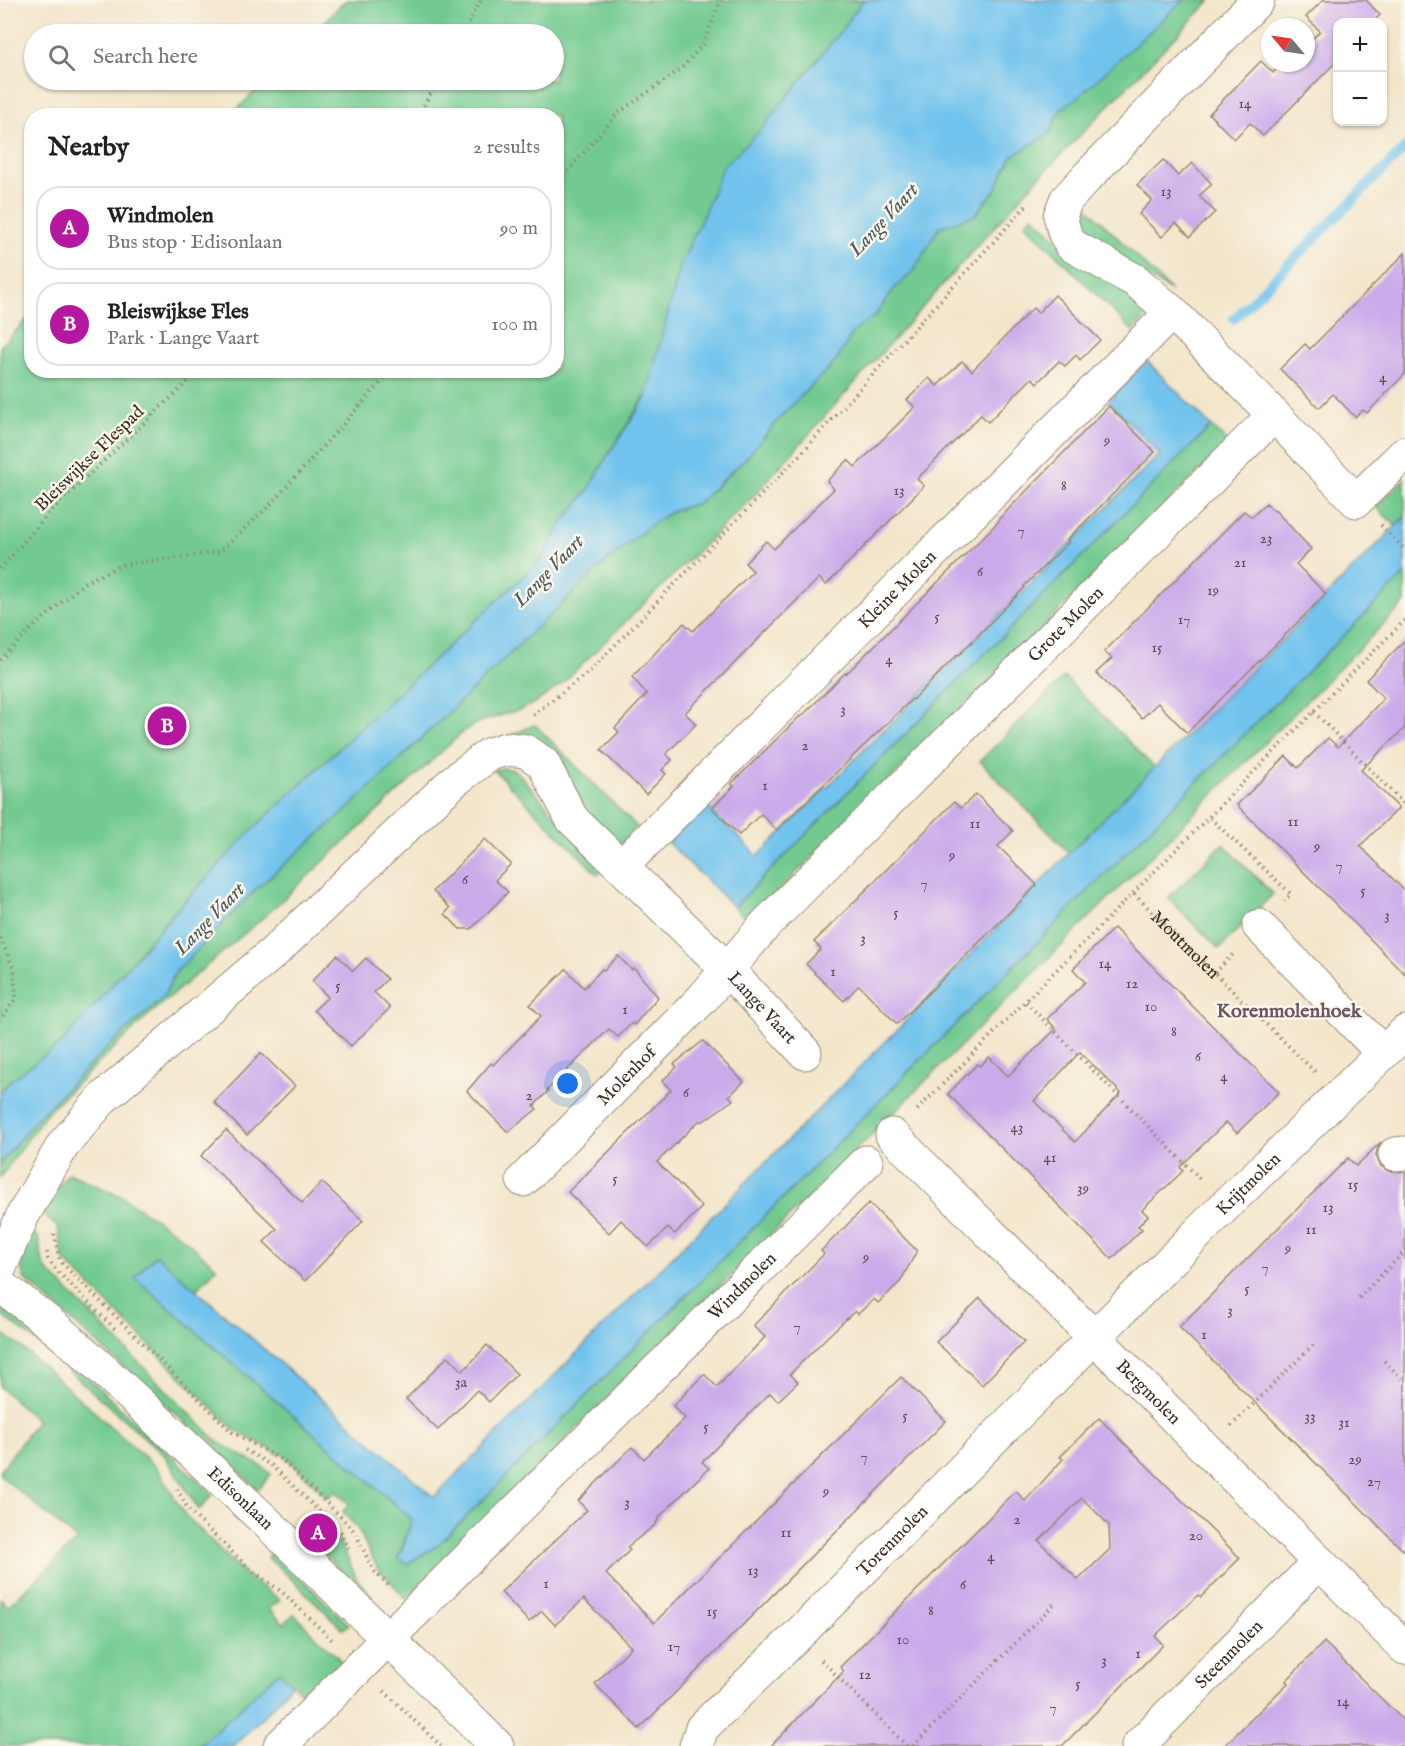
<!DOCTYPE html>
<html lang="en">
<head>
<meta charset="utf-8">
<style>
  body { margin:0; font-family:"IM FELL English",serif; background:#f6f6f6; color:#202124 }
  .controls { position:absolute; right:18px; top:18px; display:grid; overflow:hidden; border-radius:12px; box-shadow:0 2px 4px #0004 }
  .controls button { width:54px; height:54px; display:grid; place-items:center; padding:0; border:0; border-bottom:2px solid #e0e0e0; background:#fff; color:#202124; font:30px sans-serif }
  .compass { position:absolute; left:1261px; top:18px; width:54px; height:54px; border-radius:50%; background:#fff; box-shadow:0 2px 4px #0004; rotate:299deg }
  .you { position:absolute; left:568px; top:1084px; width:21px; height:21px; margin:-15px; border:4px solid #fff; border-radius:50%; background:#1a73e8; box-shadow:0 0 0 9px #1a73e833 }
  .badge { display:grid; place-items:center; width:39px; height:39px; border-radius:50%; background:#b5179e; color:#fff; font-size:20px; font-weight:700 }
  .pin { position:absolute; translate:-50% -50%; border:3px solid #fff; box-shadow:0 2px 6px #0006 }
  .list { margin:0; padding:0; list-style:none }
  h2 { display:flex; justify-content:space-between; align-items:center; height:78px; margin:0; padding:0 24px; font-size:26px }
  h2 small { font-size:20px; font-weight:400; color:#757577 }
  .list li { display:grid; grid-template-columns:39px 1fr auto; gap:18px; align-items:center; box-sizing:border-box; height:84px; margin:0 12px 12px; padding:0 12px; border:2px solid #e0e0e0; border-radius:24px }
  .list b { display:block; font-size:22px; white-space:nowrap }
  .list p { margin:0; font-size:20px; white-space:nowrap; color:#757577 }
  .list em { font-size:20px; font-style:normal; color:#757577 }
  .icon { flex:none; width:33px; height:33px; fill:none; stroke:currentColor; stroke-width:2; stroke-linecap:round; stroke-linejoin:round }
  .map { position:relative; flex:none; width:1405px; height:1746px; overflow:hidden }
  .search { position:absolute; background:#fff; box-shadow:0 2px 4px #0004; left:24px; top:24px; width:540px; height:66px; display:flex; align-items:center; gap:15px; box-sizing:border-box; padding:0 21px; border-radius:33px; color:#757577; font-size:22px }
  .panel { position:absolute; background:#fff; box-shadow:0 2px 4px #0004; left:24px; top:108px; width:540px; height:270px; border-radius:24px }
  .map>svg:first-child { display:block }
  .green { fill:#72ca90; stroke:#567a57; stroke-width:1.5 }
  .water { fill:#71c3ed; stroke:#567686; stroke-width:1.5 }
  .lines { fill:none; stroke-linecap:round; stroke-linejoin:round }
  .stream { stroke:#71c3ed; stroke-width:10 }
  .building { fill:#cbaaea; fill-rule:evenodd }
  .street-casing { stroke:#978874; stroke-width:35 }
  .secondary-casing { stroke:#978874; stroke-width:35 }
  .path { stroke:#978874; stroke-width:4; stroke-dasharray:1.5 4.5; stroke-linecap:butt }
  .street { stroke:#fff; stroke-width:33 }
  .secondary { stroke:#fff; stroke-width:33 }
  .labels { text-anchor:middle; stroke-width:5; stroke-linejoin:round; paint-order:stroke }
  .number-label { font-size:15px; fill:#5f4a51 }
  .street-label { font-size:18px; fill:#3b2a1e; stroke:#fbf7ec }
  .water-label { font-size:20px; font-style:italic; fill:#4b585c; stroke:#fbf7ec }
  .neighbourhood-label { font-size:20px; font-weight:bold; fill:#6d5765; stroke:#fbf7ec }
</style>
</head>
<body>
<div class="map">
<svg width="1405" height="1746" viewBox="0 0 1405 1746">
  <rect width="100%" height="100%" fill="#fbf7ec"/>
  <filter id="ink" filterUnits="userSpaceOnUse"><feTurbulence type="fractalNoise" baseFrequency=".0167" numOctaves="2"/><feDisplacementMap in="SourceGraphic" scale="12" xChannelSelector="R" yChannelSelector="G"/><feConvolveMatrix kernelMatrix="1 2 1 2 8 2 1 2 1" color-interpolation-filters="sRGB"/></filter>
  <filter id="wash" filterUnits="userSpaceOnUse"><feTurbulence type="fractalNoise" baseFrequency=".008" numOctaves="4" result="noise"/><feDisplacementMap in="SourceGraphic" scale="24" xChannelSelector="R" yChannelSelector="G"/><feGaussianBlur stdDeviation="1.35" result="paint"/><feColorMatrix in="noise" values="0 0 0 0 0 0 0 0 0 0 0 0 0 0 0 0 0 1.4 0 .05"/><feComposite in="paint" operator="in"/></filter>
  <g filter="url(#wash)">
    <rect width="100%" height="100%" fill="#f3e6cb"/>
    <g class="green">
      <path d="M346 0H1018L646 395 608 455 589 489 562 523 542 559 255 827 173 913 62 1043 11 1080 0 1093V347L31 315 32 370H556V116L231 115 267 80H554V34H312Z"/>
      <path d="M1184 0H1211L1031 186 751 499 563 683 538 701 520 710 482 721 465 730 264 917 152 1012 64 1096 45 1115 0 1178V1163L38 1117 108 1047 164 996 175 973 258 887 349 808 603 564 656 521 675 510 699 503 746 458 786 411 837 360 853 332 874 317 894 289 913 272 939 226 975 215 994 191 1012 156 1050 133 1061 109 1077 98Z"/>
      <path d="M1079 199 1171 291 1085 238C1078 222 1076 216 1079 199Z"/>
      <path d="M1033 216 1052 234 1151 312 1133 331 1025 224Z"/>
      <path d="M1211 426 1228 442 748 921 734 907Z"/>
      <path d="M1405 478V517L1396 526 1376 507Z"/>
      <path d="M1405 574V603L406 1599 377 1567 358 1529 343 1512 349 1504 335 1491 328 1498 282 1453 279 1455C266 1444 249 1440 234 1430L63 1259 58 1228 44 1215 56 1191 68 1173 121 1196 182 1237 217 1268 196 1290 156 1255 135 1278 412 1519 398 1558 407 1564 438 1545 1097 882Z"/>
      <path d="M1064 677 1155 768 1069 853 980 761Z"/>
      <path d="M535 725 637 827 619 846 503 738Z"/>
      <path d="M504 768 514 770 520 775 603 870 598 875 494 770Z"/>
      <path d="M1223 844 1273 894 1219 949 1168 898Z"/>
      <path d="M31 1231 38 1237 44 1267 219 1443 261 1466 271 1474 258 1490 216 1450 24 1278C17 1259 24 1249 31 1231Z"/>
      <path d="M4 1309 15 1316 80 1371 213 1494 199 1510 165 1456 31 1337 1 1315Z"/>
      <path d="M0 1332 17 1343 157 1468 185 1515 245 1574 280 1600 269 1609 284 1624 294 1614 343 1663 307 1698 279 1672 199 1746H0V1598L8 1606 77 1540 0 1475V1471L37 1421 0 1387Z"/>
      <path d="M331 1532 340 1542 357 1579 372 1596 370 1600 316 1546Z"/>
      <path d="M271 1551H272L349 1625 343 1629 279 1567 267 1558Z"/>
    </g>
    <g class="water">
      <path d="M863 0H1184L1077 98 1061 109 1050 133 1012 156 994 191 975 215 939 227 913 272 894 289 874 317 853 332 837 360 786 411 746 458 698 503 675 510 656 521 603 564 349 808 258 887 175 973 164 996 108 1047 38 1117 0 1163V1093L11 1080 62 1043 174 913 255 827 542 559 562 523 589 489 608 455 645 399 681 264 703 216 723 166 759 132 844 27Z"/>
      <path d="M1147 361 1211 426 734 907 668 843 706 805 758 856 1160 454 1108 401Z"/>
      <path d="M1405 517V574L1097 882 438 1545 407 1564 398 1558 404 1545 412 1519 135 1278 144 1267 156 1255 434 1497 897 1030 1069 853Z"/>
      <path d="M279 1672 292 1683 275 1704 234 1746H199Z"/>
    </g>
    <g class="lines">
      <path class="stream" d="M1234 319 1405 148"/>
    </g>
    <g id="blocks">
      <g class="building">
        <path d="M1323 0H1366L1380 15 1373 22H1338V60L1263 136 1250 123 1234 139 1209 114 1261 61 1273 73 1278 67 1281 70 1288 63H1306V45L1320 31 1306 17Z"/>
        <path d="M1163 160 1178 176 1192 163 1212 184 1199 196 1215 212 1190 237 1176 223 1162 237 1139 214 1152 200 1137 185Z"/>
        <path d="M1405 253V374L1367 413 1363 410 1355 417 1333 394 1319 408 1280 369 1305 344 1310 349Z"/>
        <path d="M1055 295 1100 340 1080 360 1076 355 1065 366 1059 361 1037 383 1032 378 988 422 981 415 917 479 924 486 859 552 826 585 819 578 685 713 696 724 666 754 672 760 662 770 666 774 646 794 601 750 619 732 615 728 647 694 632 677 684 623 693 631 753 571 745 563 766 541 774 549 834 489 827 481 848 460 855 467 915 407 907 400 929 378 937 386 962 361 972 371 1033 308 1038 313Z"/>
        <path d="M1109 406 1155 452 1067 540 1069 542 1024 586 1025 587 958 656 957 655 913 700 912 699 777 830 761 814 739 835 712 808 734 786 731 784 800 716 801 717 845 673 846 674 999 521 998 520Z"/>
        <path d="M1266 503 1274 511 1275 510 1311 549 1296 564 1326 594 1187 733 1158 703 1142 718 1096 673 1112 658 1104 652 1244 511 1252 517Z"/>
        <path d="M1405 640V728L1361 770 1399 808 1360 846 1405 891V974L1237 805 1286 756 1298 768 1328 738 1338 747 1384 698 1366 680Z"/>
        <path d="M976 794 1013 831 998 846 1037 885 897 1024 859 985 844 1001 814 973 815 972 806 964 821 949 814 942 954 802 961 808Z"/>
        <path d="M485 839 511 864 495 880 508 892 471 929H460L445 914 450 908 433 891Z"/>
        <path d="M1114 928 1279 1092 1237 1133 1226 1122 1180 1167 1183 1171 1142 1210 1148 1216 1138 1226 1142 1229 1112 1259 948 1094 977 1064 980 1066 989 1057 1008 1076 1056 1029 1047 1019 1085 982 1073 969ZM1080 1052 1121 1093 1075 1142 1034 1101Z"/>
        <path d="M337 955 353 971 366 958 387 979 374 992 390 1008 351 1046 314 1010 328 997 312 981Z"/>
        <path d="M618 956 632 970 634 968 658 997 634 1025 632 1023 618 1037 609 1029 547 1090 548 1091 534 1106 537 1109 508 1132 467 1091 491 1063 493 1065 541 1016 530 1005 566 969 584 988 602 969 604 970Z"/>
        <path d="M703 1041 744 1082 729 1096 733 1100 702 1122 700 1120 657 1162 702 1207 675 1234 668 1228 648 1247 621 1220 609 1233 568 1192 671 1090 662 1081 677 1067 674 1064Z"/>
        <path d="M261 1053 295 1086 247 1135 214 1102Z"/>
        <path d="M226 1130 302 1203 322 1182 363 1221 305 1281 264 1242 277 1229 201 1156Z"/>
        <path d="M1381 1142 1378 1147 1376 1155 1380 1165 1388 1171 1405 1172V1552L1179 1327 1348 1158 1356 1166Z"/>
        <path d="M869 1203 917 1251 900 1282 878 1303 874 1299 858 1314 855 1311 828 1336 790 1374 798 1382 778 1401 770 1393 702 1462 709 1468 661 1515 655 1525 627 1547 630 1550 606 1574 654 1623 901 1377 946 1421 639 1729 595 1684 631 1647 584 1599 555 1625 542 1611 529 1622 501 1592 587 1510 578 1501 632 1447 644 1459 685 1418 673 1406 704 1374 717 1387 765 1337 753 1326 824 1254 821 1251Z"/>
        <path d="M980 1298 1024 1342 982 1385 936 1342Z"/>
        <path d="M487 1345 517 1374 489 1402 477 1390 438 1430 406 1399 448 1356 463 1371Z"/>
        <path d="M1099 1418 1240 1558 1201 1597 1198 1595 1155 1636 1163 1645 1062 1746H771L844 1671 840 1667 1016 1491 1025 1501 1063 1459 1060 1457ZM1082 1498 1109 1525 1110 1549 1078 1580 1039 1541Z"/>
        <path d="M1324 1642 1405 1722V1746H1224L1288 1683 1286 1681Z"/>
      </g>
    </g>
  </g>
  <g filter="url(#ink)">
    <use href="#blocks" fill-opacity="0" stroke="#978874" stroke-width="1.5"/>
    <g class="lines">
      <g class="street-casing">
        <g id="street">
          <path d="M1258 0 1089 175 1066 200 1060 216 1065 234 1071 245 1136 281 1172 312 1274 415"/>
          <path id="s2" d="M622 866 1172 312"/>
          <path d="M1259 926 1383 1053"/>
          <path id="s3" d="M892 1135 1405 1648"/>
          <path d="M1395 1154 1405 1153"/>
          <path id="s4" d="M523 1180 702 999 766 924 1274 415 1356 501 1405 453"/>
          <path id="s5" d="M0 1267 23 1215 63 1145 103 1098 274 952 454 781 490 754 506 749 526 751 543 763 572 819 727 969 805 1053"/>
          <path id="s6" d="M280 1746 866 1162"/>
          <path id="s7" d="M696 1746 702 1728 797 1636 1226 1205 1405 1032"/>
          <path id="s8" d="M1138 1746 1319 1562"/>
        </g>
      </g>
      <g class="secondary-casing">
        <g id="secondary">
          <path id="s9" d="M0 1286C66 1331 123 1389 182 1443 289 1542 393 1643 497 1746"/>
        </g>
      </g>
      <g class="path">
        <path d="M463 34 481 0"/>
        <path d="M418 116 438 80"/>
        <path d="M556 185 618 113 680 70 703 44 721 0"/>
        <path d="M1381 525 1405 550"/>
        <path d="M0 569 53 509 200 370"/>
        <path d="M0 660 31 629 85 582 122 565 219 552 269 506 392 370"/>
        <path d="M1314 712 1405 805"/>
        <path d="M533 715 590 671 796 459 1026 206"/>
        <path d="M1210 818 1291 894 1284 901"/>
        <path id="s1" d="M1134 894 1315 1072"/>
        <path d="M0 938 14 969 16 998 0 1020"/>
        <path d="M1215 973 1235 952"/>
        <path d="M1026 1002 1202 1181"/>
        <path d="M917 1110 1405 620"/>
        <path d="M54 1234 60 1261 232 1432 282 1460 340 1516 355 1532 373 1570 390 1587"/>
        <path d="M47 1252 48 1259 58 1272 115 1329"/>
        <path d="M1359 1298 1405 1251"/>
        <path d="M1384 1361 1405 1382"/>
        <path d="M1231 1426 1314 1344"/>
        <path d="M245 1450 271 1465 340 1531 350 1551"/>
        <path d="M177 1489 190 1512 250 1569 282 1592 334 1642"/>
        <path d="M821 1660 907 1746"/>
        <path d="M384 1691 441 1746"/>
        <path d="M913 1746 1054 1604"/>
      </g>
      <use href="#street" class="street"/>
      <use href="#secondary" class="secondary"/>
    </g>
  </g>
  <g class="labels">
    <g class="number-label">
      <text x="1245" y="108">14</text>
      <text x="1166" y="196">13</text>
      <text x="1383" y="382">4</text>
      <text x="1107" y="445">9</text>
      <text x="1064" y="490">8</text>
      <text x="899" y="495">13</text>
      <text x="1021" y="535">7</text>
      <text x="1266" y="543">23</text>
      <text x="1240" y="567">21</text>
      <text x="980" y="576">6</text>
      <text x="1213" y="595">19</text>
      <text x="937" y="621">5</text>
      <text x="1184" y="624">17</text>
      <text x="1157" y="652">15</text>
      <text x="889" y="664">4</text>
      <text x="843" y="714">3</text>
      <text x="805" y="750">2</text>
      <text x="765" y="790">1</text>
      <text x="1293" y="826">11</text>
      <text x="975" y="828">11</text>
      <text x="1317" y="851">9</text>
      <text x="952" y="860">9</text>
      <text x="1339" y="870">7</text>
      <text x="465" y="884">6</text>
      <text x="924" y="888">7</text>
      <text x="1363" y="895">5</text>
      <text x="896" y="917">5</text>
      <text x="1387" y="920">3</text>
      <text x="863" y="943">3</text>
      <text x="1105" y="968">14</text>
      <text x="833" y="976">1</text>
      <text x="1132" y="988">12</text>
      <text x="338" y="990">5</text>
      <text x="1151" y="1011">10</text>
      <text x="625" y="1014">1</text>
      <text x="1174" y="1036">8</text>
      <text x="1198" y="1061">6</text>
      <text x="1224" y="1081">4</text>
      <text x="686" y="1097">6</text>
      <text x="529" y="1100">2</text>
      <text x="1017" y="1132">43</text>
      <text x="1050" y="1162">41</text>
      <text x="615" y="1183">5</text>
      <text x="1353" y="1189">15</text>
      <text x="1083" y="1193">39</text>
      <text x="1328" y="1212">13</text>
      <text x="1311" y="1234">11</text>
      <text x="1288" y="1253">9</text>
      <text x="866" y="1262">9</text>
      <text x="1265" y="1272">7</text>
      <text x="1247" y="1293">5</text>
      <text x="1230" y="1315">3</text>
      <text x="797" y="1331">7</text>
      <text x="1204" y="1339">1</text>
      <text x="461" y="1387">3a</text>
      <text x="905" y="1420">5</text>
      <text x="1310" y="1421">33</text>
      <text x="1344" y="1427">31</text>
      <text x="706" y="1431">5</text>
      <text x="864" y="1461">7</text>
      <text x="1355" y="1464">29</text>
      <text x="1374" y="1486">27</text>
      <text x="826" y="1496">9</text>
      <text x="627" y="1507">3</text>
      <text x="1017" y="1524">2</text>
      <text x="786" y="1537">11</text>
      <text x="1196" y="1540">20</text>
      <text x="991" y="1561">4</text>
      <text x="753" y="1575">13</text>
      <text x="546" y="1588">1</text>
      <text x="963" y="1589">6</text>
      <text x="931" y="1615">8</text>
      <text x="712" y="1616">15</text>
      <text x="903" y="1644">10</text>
      <text x="674" y="1651">17</text>
      <text x="1138" y="1658">1</text>
      <text x="1104" y="1665">3</text>
      <text x="865" y="1679">12</text>
      <text x="1078" y="1688">5</text>
      <text x="1343" y="1706">14</text>
      <text x="1053" y="1712">7</text>
    </g>
    <g class="street-label">
      <text transform="translate(89 458) rotate(-44)" y="6">Bleiswijkse Flespad</text>
      <text dy="6" stroke="none"><textPath href="#s2" startOffset="390">Kleine Molen</textPath></text>
      <text dy="6" stroke="none"><textPath href="#s4" startOffset="777">Grote Molen</textPath></text>
      <text dy="6" stroke="none"><textPath href="#s1" startOffset="72">Moutmolen</textPath></text>
      <text dy="6" stroke="none"><textPath href="#s5" startOffset="1106">Lange Vaart</textPath></text>
      <text dy="6" stroke="none"><textPath href="#s4" startOffset="147">Molenhof</textPath></text>
      <text dy="6" stroke="none"><textPath href="#s7" startOffset="790">Krijtmolen</textPath></text>
      <text dy="6" stroke="none"><textPath href="#s6" startOffset="652">Windmolen</textPath></text>
      <text dy="6" stroke="none"><textPath href="#s3" startOffset="363">Bergmolen</textPath></text>
      <text dy="6" stroke="none"><textPath href="#s9" startOffset="321">Edisonlaan</textPath></text>
      <text dy="6" stroke="none"><textPath href="#s7" startOffset="286">Torenmolen</textPath></text>
      <text dy="6" stroke="none"><textPath href="#s8" startOffset="129">Steenmolen</textPath></text>
    </g>
    <g class="water-label">
      <text transform="translate(883 219) rotate(-47)" y="7">Lange Vaart</text>
      <text transform="translate(548 570) rotate(-46)" y="7">Lange Vaart</text>
      <text transform="translate(209 918) rotate(-46)" y="7">Lange Vaart</text>
    </g>
    <g class="neighbourhood-label">
      <text x="1289" y="1017">Korenmolenhoek</text>
    </g>
  </g>
</svg>
<div class="controls">
<button>+</button>
<button>−</button>
</div>
<svg class="compass" viewBox="-18 -18 36 36"><path d="M0-13l5 13h-10z" fill="#e53935"/><path d="M0 13l5-13h-10z" fill="#757577"/></svg>
<div class="you"></div>
<div class="pin badge" style="left:318px;top:1533px">A</div>
<div class="pin badge" style="left:167px;top:726px">B</div>
<div class="search"><svg class="icon" aria-label="search" viewBox="0 0 24 24"><circle cx="10" cy="10" r="6"/><path d="M15 15l6 6"/></svg>Search here</div>
<section class="panel">
<h2>Nearby<small>2 results</small></h2>
<ul class="list">
<li><span class="badge">A</span><div><b>Windmolen</b><p>Bus stop · Edisonlaan</p></div><em>90 m</em></li>
<li><span class="badge">B</span><div><b>Bleiswijkse Fles</b><p>Park · Lange Vaart</p></div><em>100 m</em></li>
</ul>
</section>
</div>
</body>
</html>
